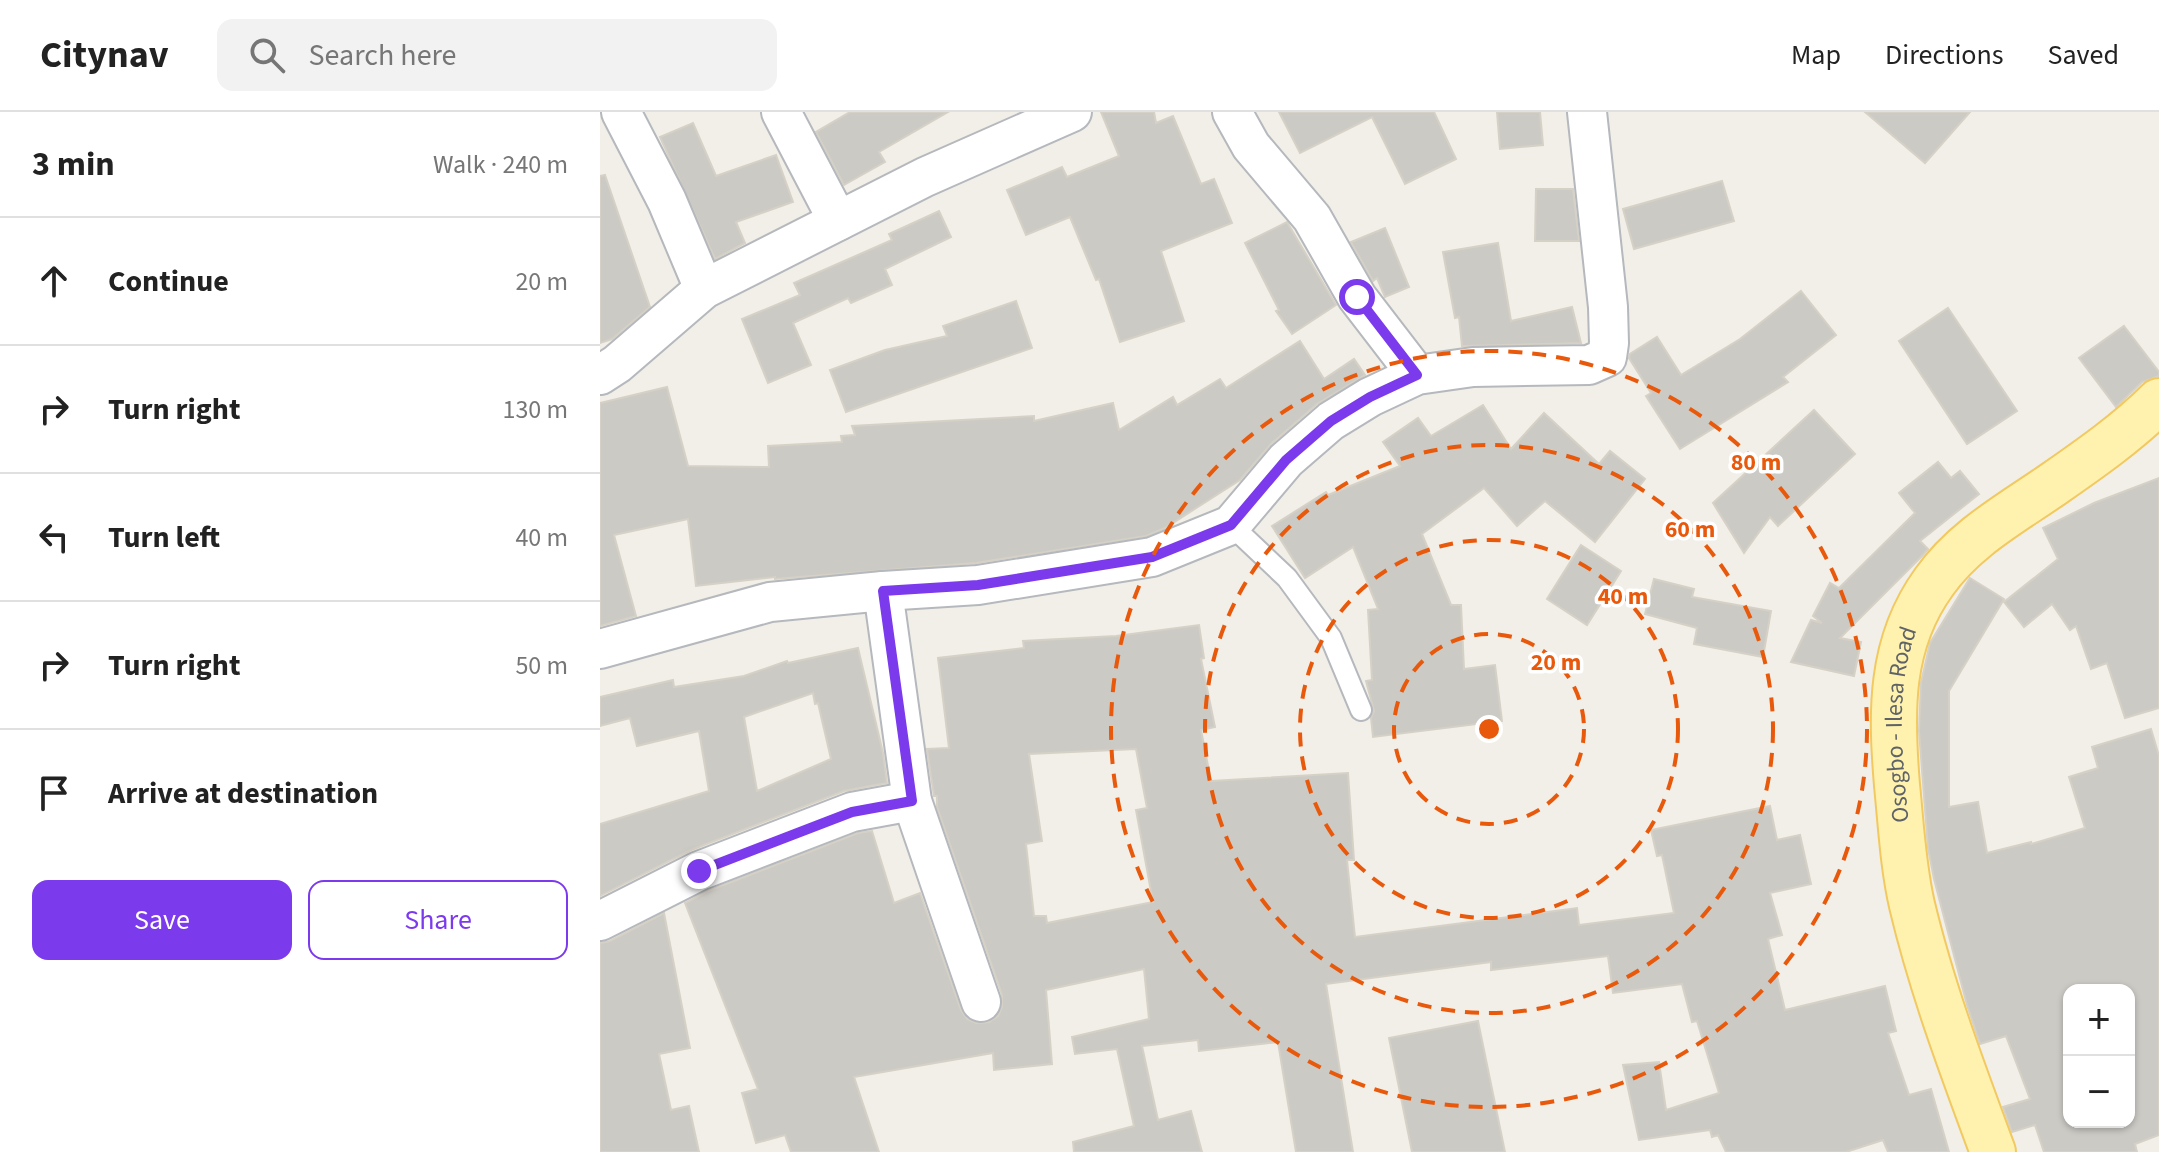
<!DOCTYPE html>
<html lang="en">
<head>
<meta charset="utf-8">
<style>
  body { margin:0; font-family:"Source Sans 3",sans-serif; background:#f2f2f2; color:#222 }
  .controls { position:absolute; right:24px; bottom:24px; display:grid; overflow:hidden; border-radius:16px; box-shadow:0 2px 6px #0004 }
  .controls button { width:72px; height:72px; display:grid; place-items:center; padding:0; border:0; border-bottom:2px solid #e0e0e0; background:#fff; color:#222; font:40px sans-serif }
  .stop { position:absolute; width:24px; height:24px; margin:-18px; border:6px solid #7c3aed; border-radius:50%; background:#fff }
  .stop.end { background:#7c3aed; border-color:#fff; box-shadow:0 2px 8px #0008 }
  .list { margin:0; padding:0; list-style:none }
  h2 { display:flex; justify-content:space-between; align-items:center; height:104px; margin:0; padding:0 32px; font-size:34px }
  h2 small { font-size:26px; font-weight:400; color:#767676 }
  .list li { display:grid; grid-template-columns:52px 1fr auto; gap:24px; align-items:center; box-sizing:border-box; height:128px; padding:0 32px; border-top:2px solid #e0e0e0 }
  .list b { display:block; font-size:30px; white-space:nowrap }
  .list em { font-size:26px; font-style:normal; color:#767676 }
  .actions { display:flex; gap:16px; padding:24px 32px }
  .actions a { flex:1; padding:18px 0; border:2px solid #7c3aed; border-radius:16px; text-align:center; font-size:28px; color:#7c3aed }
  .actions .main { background:#7c3aed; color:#fff }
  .icon { flex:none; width:44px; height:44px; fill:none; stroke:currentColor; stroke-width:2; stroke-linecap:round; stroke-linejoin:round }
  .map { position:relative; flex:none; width:1559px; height:1040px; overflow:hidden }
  header { display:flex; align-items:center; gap:48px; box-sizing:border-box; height:112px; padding:0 40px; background:#fff; border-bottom:2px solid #e0e0e0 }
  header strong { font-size:38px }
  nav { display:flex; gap:44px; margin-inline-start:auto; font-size:28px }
  .search { width:560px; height:72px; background:#f2f2f2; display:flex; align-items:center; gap:20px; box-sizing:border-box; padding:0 28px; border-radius:16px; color:#767676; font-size:30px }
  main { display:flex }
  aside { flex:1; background:#fff }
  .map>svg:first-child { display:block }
  .building { fill:#cccac5; stroke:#d6d1c6; stroke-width:2; fill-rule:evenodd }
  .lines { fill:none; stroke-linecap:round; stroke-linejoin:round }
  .service-casing { stroke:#b5b8bc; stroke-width:24 }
  .minor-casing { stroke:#b5b8bc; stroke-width:42 }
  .primary-casing { stroke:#f2c960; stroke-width:48 }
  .service { stroke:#fff; stroke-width:20 }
  .minor { stroke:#fff; stroke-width:38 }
  .primary { stroke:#fff2af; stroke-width:44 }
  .route { stroke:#7c3aed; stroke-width:10 }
  .ring { fill:none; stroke:#e8590c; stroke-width:4; stroke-dasharray:14 10 }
  .labels { text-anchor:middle; stroke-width:7; stroke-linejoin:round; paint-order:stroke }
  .street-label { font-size:24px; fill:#5f6368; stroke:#fff }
  .centre { fill:#e8590c; stroke:#fff; stroke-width:4 }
  .ring-label { font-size:24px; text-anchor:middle; font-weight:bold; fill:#e8590c; stroke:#fff; stroke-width:7; stroke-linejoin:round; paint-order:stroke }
</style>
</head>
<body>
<header>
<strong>Citynav</strong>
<div class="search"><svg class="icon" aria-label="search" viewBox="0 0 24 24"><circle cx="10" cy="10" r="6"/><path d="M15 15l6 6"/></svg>Search here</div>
<nav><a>Map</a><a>Directions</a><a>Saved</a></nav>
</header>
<main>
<aside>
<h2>3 min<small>Walk · 240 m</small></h2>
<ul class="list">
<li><svg class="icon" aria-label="ahead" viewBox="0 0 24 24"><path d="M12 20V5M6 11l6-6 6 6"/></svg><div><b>Continue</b></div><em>20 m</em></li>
<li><svg class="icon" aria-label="right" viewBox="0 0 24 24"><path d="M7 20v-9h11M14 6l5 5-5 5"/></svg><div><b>Turn right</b></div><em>130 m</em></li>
<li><svg class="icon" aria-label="left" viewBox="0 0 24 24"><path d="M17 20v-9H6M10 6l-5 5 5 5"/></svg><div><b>Turn left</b></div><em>40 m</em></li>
<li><svg class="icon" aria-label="right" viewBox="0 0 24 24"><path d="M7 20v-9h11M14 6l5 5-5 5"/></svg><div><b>Turn right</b></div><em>50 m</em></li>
<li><svg class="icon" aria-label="arrive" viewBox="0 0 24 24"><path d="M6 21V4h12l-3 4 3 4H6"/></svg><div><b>Arrive at destination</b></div></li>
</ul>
<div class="actions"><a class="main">Save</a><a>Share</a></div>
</aside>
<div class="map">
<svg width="1559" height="1040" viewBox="0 0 1559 1040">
  <rect width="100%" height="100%" fill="#f1efe8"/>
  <g class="building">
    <path d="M250 0H348L279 40 285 50 244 73 216 20Z"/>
    <path d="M501 0H554L556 11 573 4 601 72 614 67 632 111 561 139 584 209 520 230 499 167 496 168 470 105 426 123 407 78 462 55 467 65 519 44Z"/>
    <path d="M679 0H834L856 47 805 72 772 5 700 41Z"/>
    <path d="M897 0H940L943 33 900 37Z"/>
    <path d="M1265 0H1370L1325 51Z"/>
    <path d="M93 11 116 64 176 43 193 90 136 110 145 131 115 147 60 25Z"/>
    <path d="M5 63 50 195 12 227 0 231V64Z"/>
    <path d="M1122 69 1134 109 1034 137 1023 97Z"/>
    <path d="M936 77H973L979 129H935Z"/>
    <path d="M339 99 351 125 285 157 292 173 251 191 248 186 193 211 211 253 168 271 142 207 200 183 194 171 292 128 289 122Z"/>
    <path d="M687 110 736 193 692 222 676 199 679 198 645 131Z"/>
    <path d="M785 116 809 175 785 185 777 166 773 169 751 130Z"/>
    <path d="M898 131 911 209 972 195 981 231 862 234 859 205 855 206 843 140Z"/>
    <path d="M1201 179 1236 223 1183 265 1188 270 1080 337 1046 284 1051 281 1029 246 1030 242 1057 225 1081 263 1140 227Z"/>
    <path d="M416 189 432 236 246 300 230 258 285 238 347 224 343 214Z"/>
    <path d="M1348 196 1417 299 1367 332 1299 229Z"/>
    <path d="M1524 214 1559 260V264L1542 270 1516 295 1479 246Z"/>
    <path d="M700 229 724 267 754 247 765 263 717 292 671 332 640 368 565 416 546 424 376 451 175 467V465L96 474 88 407 14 423 36 504 0 514V291L67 275 88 354 169 355 168 334 242 330 241 324 255 323 252 314 434 304V309L513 291 519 318 573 285 577 293 620 267 626 276Z"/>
    <path d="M883 293 911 337 944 301 999 352 1010 339 1045 367 995 430 945 389 917 414 884 376 822 422 851 493H861L864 557 895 553 902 609 773 625 771 606 774 599 766 569 772 568 768 498 778 497 753 435 705 466 672 414 726 380 728 383 800 354 783 330 818 306 831 324Z"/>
    <path d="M1214 298 1255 342 1178 414 1170 405 1144 441 1113 391Z"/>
    <path d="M1338 350 1351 366 1360 359 1379 382 1320 429 1328 437 1322 444 1240 526 1261 530 1254 564 1191 550 1211 508 1222 511 1213 504 1230 471 1239 476 1315 401 1299 381Z"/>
    <path d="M1559 366V596L1525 606 1507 551 1491 557 1476 514 1470 518 1452 492 1424 515 1404 490 1458 447 1443 416 1494 391Z"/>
    <path d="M981 433 1021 459 987 513 947 487Z"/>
    <path d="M1370 466 1404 487 1349 579V695L1378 690 1387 741 1431 730V732L1485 716 1469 665 1498 656 1492 635 1551 617 1559 644V1023L1535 1032 1537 1040H1444L1435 1013 1412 1020 1403 995 1430 987 1406 924 1380 932 1367 893 1334 767 1328 736 1319 619 1321 571 1330 531ZM1469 878H1529V1010H1469Z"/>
    <path d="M1054 467 1094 477 1092 485 1171 499 1163 545 1094 532 1097 516 1045 502Z"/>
    <path d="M599 513 604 546 601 547 615 615 601 618 611 669 748 661 754 748H747L755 825 977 796 979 813 1074 801 1062 743 1057 744 1051 718 1170 694 1177 728 1200 723 1211 772 1170 781 1182 823 1168 827 1185 898 1285 874 1296 919 1288 921 1309 983 1331 977 1349 1040H1288L1283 1028 1246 1040H1126L1118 1023 1112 1025 1110 1018 1039 1028 1023 953 1059 950 1066 998 1119 981 1097 909 1092 910 1082 872 1013 881 1008 844 891 858V850L726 872 753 1040H696L678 930 599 939 598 928 542 934 558 1008 591 999 602 1040H474L473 1030 534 1014 517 937 475 942 472 925 549 907 544 857 446 878 452 952 394 958 393 941 254 965 279 1040H191L185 1023 156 1031 142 981 158 977 85 791 108 779 258 721 272 719 294 791 320 781 361 898 367 907 376 911 389 910 398 904 402 895V883L337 695V684H334L327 637 349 636 338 546 424 536 423 529 516 524ZM536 637 547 696 536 698 553 790 447 811 446 804H434L426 732 442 729 429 642Z"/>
    <path d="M258 536 283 641 287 671 244 679 91 738 0 784V712L109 679 99 619 37 634 30 606 0 614V585L73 568 74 575 144 564 187 549 188 551ZM213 581 215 592 218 591 231 647 157 679 144 605Z"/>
    <path d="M64 801 90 936 59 942 71 998 89 994 99 1040H0V831L10 829Z"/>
    <path d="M878 909 905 1040H812L789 926Z"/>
  </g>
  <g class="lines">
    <g class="service-casing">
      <path id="service" d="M631 413 687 466 731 526 761 598"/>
    </g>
    <g class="minor-casing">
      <g id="minor">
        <path d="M21 0 67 89 104 177"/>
        <path d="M181 0 238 109"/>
        <path d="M632 0 651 34 712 106 757 185 817 263"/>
        <path d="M0 263 17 252 104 177 325 65 472 0"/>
        <path d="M283 479 312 689 381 890"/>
        <path d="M0 537 170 490 283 479 378 473 552 445 631 413 686 348 731 309 770 285 817 263 873 255 989 253 1007 245 1009 231 1008 195 987 0"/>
        <path d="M0 809 99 759 252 700 312 689"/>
      </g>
    </g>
    <g class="primary-casing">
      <g id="primary">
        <path id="s1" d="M1393 1040C1363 959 1332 877 1312 793 1303 754 1301 713 1297 673 1291 601 1289 532 1334 470 1365 426 1412 401 1455 371 1491 346 1528 320 1559 289"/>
      </g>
    </g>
    <use href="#service" class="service"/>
    <use href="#minor" class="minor"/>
    <use href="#primary" class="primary"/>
  </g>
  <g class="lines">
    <path class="route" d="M99 759 252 700 312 689 283 479 378 473 552 445 631 413 686 348 731 309 770 285 817 263 757 185"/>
  </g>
  <g class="ring">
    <circle cx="889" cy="617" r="95"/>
    <circle cx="889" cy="617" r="189"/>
    <circle cx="889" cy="617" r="284"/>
    <circle cx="889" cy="617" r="378"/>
  </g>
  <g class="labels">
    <g class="street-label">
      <text dy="8" stroke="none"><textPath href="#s1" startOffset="442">Osogbo - Ilesa Road</textPath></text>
    </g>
  </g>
  <circle cx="889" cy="617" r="12" class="centre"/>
  <g class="ring-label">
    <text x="1156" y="358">80 m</text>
    <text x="1090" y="425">60 m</text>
    <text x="1023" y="492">40 m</text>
    <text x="956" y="558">20 m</text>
  </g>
</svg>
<div class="controls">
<button>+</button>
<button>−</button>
</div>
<div class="stop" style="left:757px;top:185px"></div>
<div class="stop end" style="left:99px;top:759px"></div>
</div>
</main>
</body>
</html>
